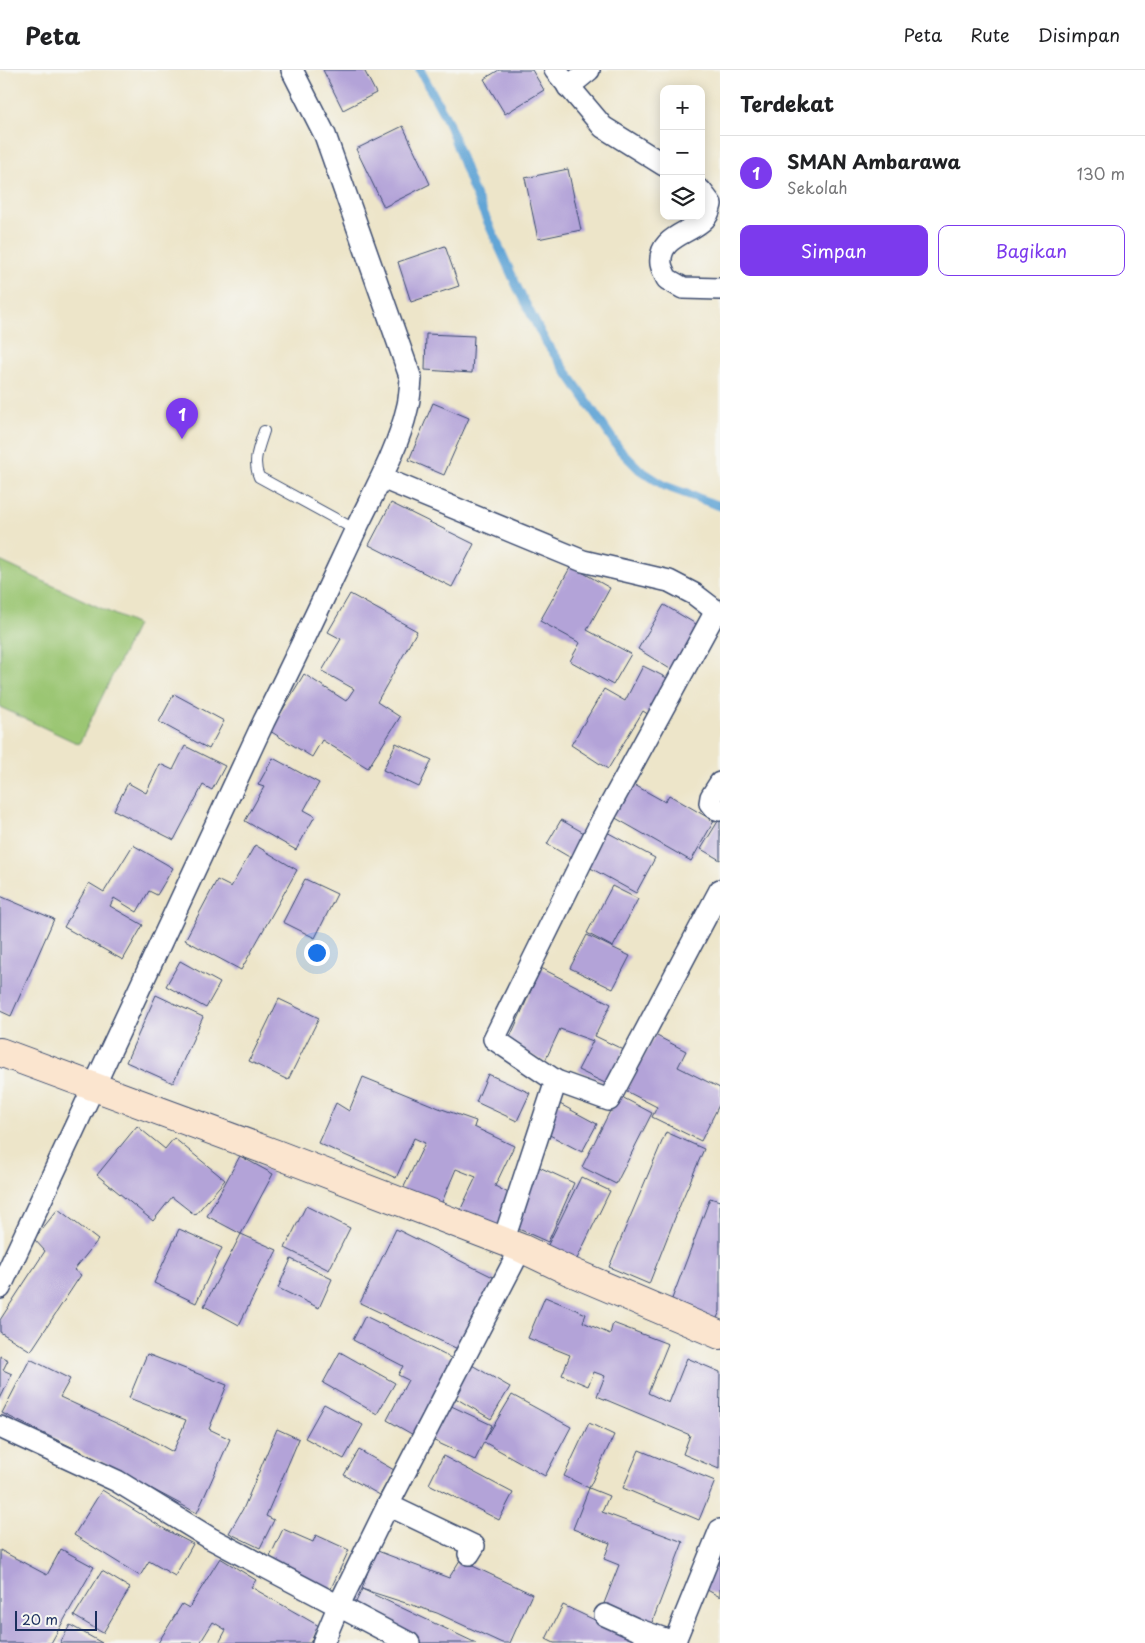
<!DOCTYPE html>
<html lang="id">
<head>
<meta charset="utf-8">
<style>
  body { margin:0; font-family:"Playpen Sans",sans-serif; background:#f2f2f2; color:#202124 }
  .controls { position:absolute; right:15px; top:15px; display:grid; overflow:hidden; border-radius:10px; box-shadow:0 2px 12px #0003 }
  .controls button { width:45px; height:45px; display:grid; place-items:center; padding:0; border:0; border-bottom:1px solid #e0e0e0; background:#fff; color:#202124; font:25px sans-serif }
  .scale { position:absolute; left:15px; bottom:12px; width:82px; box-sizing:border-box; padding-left:5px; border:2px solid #1b2f5e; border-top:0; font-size:14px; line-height:18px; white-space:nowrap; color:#1b2f5e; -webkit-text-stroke:4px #f6f6f2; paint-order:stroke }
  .you { position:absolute; left:316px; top:882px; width:18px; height:18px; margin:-12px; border:4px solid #fff; border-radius:50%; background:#1a73e8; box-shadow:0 0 0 8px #1a73e833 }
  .badge { display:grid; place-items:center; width:32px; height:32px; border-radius:50%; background:#7c3aed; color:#fff; font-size:16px; font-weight:700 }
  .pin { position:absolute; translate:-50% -41px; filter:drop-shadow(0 1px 2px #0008) }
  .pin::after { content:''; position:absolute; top:26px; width:18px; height:15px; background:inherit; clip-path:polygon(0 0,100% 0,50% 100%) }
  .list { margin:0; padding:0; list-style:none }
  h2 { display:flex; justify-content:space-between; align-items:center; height:65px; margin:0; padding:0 20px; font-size:21px }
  h2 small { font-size:16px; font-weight:400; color:#757577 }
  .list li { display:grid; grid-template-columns:32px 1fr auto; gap:15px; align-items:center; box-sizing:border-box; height:75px; padding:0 20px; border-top:1px solid #e0e0e0 }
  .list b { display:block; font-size:19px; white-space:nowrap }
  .list p { margin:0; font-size:16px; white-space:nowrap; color:#757577 }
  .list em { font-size:16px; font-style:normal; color:#757577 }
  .actions { display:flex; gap:10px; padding:15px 20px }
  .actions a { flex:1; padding:11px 0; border:1px solid #7c3aed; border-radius:10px; text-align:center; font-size:18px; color:#7c3aed }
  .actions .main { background:#7c3aed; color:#fff }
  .icon { flex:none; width:28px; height:28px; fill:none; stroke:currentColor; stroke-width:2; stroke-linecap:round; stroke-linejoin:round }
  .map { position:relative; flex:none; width:720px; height:1573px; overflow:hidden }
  header { display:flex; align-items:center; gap:30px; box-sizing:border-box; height:70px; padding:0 25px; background:#fff; border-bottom:1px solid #e0e0e0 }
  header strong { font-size:24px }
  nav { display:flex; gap:28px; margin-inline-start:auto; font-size:18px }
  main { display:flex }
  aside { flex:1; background:#fff }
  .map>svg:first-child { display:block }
  .green { fill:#9bc673; stroke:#5b7a68 }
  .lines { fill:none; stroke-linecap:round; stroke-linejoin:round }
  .stream { stroke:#62a5d6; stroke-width:9 }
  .building { fill:#b3a3d8 }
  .lane-casing { stroke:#3a4a6e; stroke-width:12 }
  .street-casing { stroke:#3a4a6e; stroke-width:24 }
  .secondary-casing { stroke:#3a4a6e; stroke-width:30 }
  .lane { stroke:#fff; stroke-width:10 }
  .street { stroke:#fff; stroke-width:21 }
  .secondary { stroke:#fbe5cf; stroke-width:28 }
</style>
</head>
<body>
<header>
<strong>Peta</strong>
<nav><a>Peta</a><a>Rute</a><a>Disimpan</a></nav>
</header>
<main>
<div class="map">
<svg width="720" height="1573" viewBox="0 0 720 1573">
  <rect width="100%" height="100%" fill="#f6f6f2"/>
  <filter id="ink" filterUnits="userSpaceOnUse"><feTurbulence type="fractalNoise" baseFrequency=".02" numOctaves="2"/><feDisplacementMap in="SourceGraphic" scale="10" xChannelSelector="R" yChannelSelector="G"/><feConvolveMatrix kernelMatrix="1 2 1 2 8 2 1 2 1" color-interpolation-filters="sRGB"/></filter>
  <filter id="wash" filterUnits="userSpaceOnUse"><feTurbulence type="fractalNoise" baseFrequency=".0096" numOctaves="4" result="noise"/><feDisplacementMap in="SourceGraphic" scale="20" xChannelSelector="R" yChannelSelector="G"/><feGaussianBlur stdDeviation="1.12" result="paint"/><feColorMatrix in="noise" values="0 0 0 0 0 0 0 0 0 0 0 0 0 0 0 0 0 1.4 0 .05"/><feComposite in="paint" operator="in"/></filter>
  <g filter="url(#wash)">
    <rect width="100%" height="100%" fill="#ede5c9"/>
    <path class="green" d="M0 491 137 555 79 674 0 637Z"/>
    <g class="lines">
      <path class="stream" d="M420 0 448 52 472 117 518 219 544 269 620 380 640 400 665 416 720 436"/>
    </g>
    <g id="blocks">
      <g class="building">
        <path d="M323 0H364L376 23 343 40Z"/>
        <path d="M499 0H532L544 20 505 44 484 9Z"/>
        <path d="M403 56 430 114 384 137 356 79Z"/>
        <path d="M568 99 581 160 538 169 525 108Z"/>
        <path d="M445 176 459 216 411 232 398 192Z"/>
        <path d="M426 264 474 266 472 303 425 300Z"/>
        <path d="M433 333 469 348 444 405 409 390Z"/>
        <path d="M391 433 474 474 452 517 369 475Z"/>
        <path d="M571 496 610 518 587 560 631 584 613 615 570 591 580 573 540 551Z"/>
        <path d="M350 524 417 561 377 632 400 647 368 698 322 670 312 687 270 661 304 604 346 631 354 619 322 601 341 569 328 562Z"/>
        <path d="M664 535 701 557 675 602 638 579Z"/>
        <path d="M643 596 669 609 649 645 643 641 608 699 571 675 604 619 625 631Z"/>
        <path d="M174 624 224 651 209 679 159 652Z"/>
        <path d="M396 673 432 690 419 717 383 700Z"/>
        <path d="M185 676 225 696 212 720 203 715 174 770 114 740 128 713 146 723 160 694 173 700Z"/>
        <path d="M273 688 319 713 304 740 315 746 296 780 245 751 264 717 258 715Z"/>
        <path d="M631 713 665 732 669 725 714 751 691 791 612 746Z"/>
        <path d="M720 748V790L701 779Z"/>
        <path d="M561 750 586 764 571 788 547 774Z"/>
        <path d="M603 760 655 788 636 823 585 795Z"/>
        <path d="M133 775 173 798 157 825 149 821 137 842 114 828 110 836 143 855 123 890 64 857 89 813 104 822Z"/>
        <path d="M255 775 297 800 241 900 185 870 217 810 231 817Z"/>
        <path d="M305 809 337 824 315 868 283 852Z"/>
        <path d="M612 816 638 829 613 877 587 863Z"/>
        <path d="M0 826 54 849 11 946 0 941Z"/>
        <path d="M587 865 630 886 613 919 570 898Z"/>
        <path d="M180 891 220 913 206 938 166 916Z"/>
        <path d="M541 898 611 934 595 966 624 980 607 1014 578 1000 593 971 560 959 545 991 507 974Z"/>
        <path d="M156 925 203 947 173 1013 126 992Z"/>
        <path d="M279 929 319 948 288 1010 249 991Z"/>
        <path d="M655 965 686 981 678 997 720 1018V1033L701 1071 652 1047 657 1037 626 1021Z"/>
        <path d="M488 1004 530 1023 517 1051 476 1032Z"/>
        <path d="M363 1007 439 1038 476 1051 474 1057 514 1076 495 1116 512 1125 495 1162 458 1145 476 1107 456 1099 439 1139 401 1123 425 1073 414 1068 396 1108 318 1073 336 1033 349 1041Z"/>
        <path d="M618 1025 652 1043 616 1114 582 1097Z"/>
        <path d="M558 1033 597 1054 582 1082 544 1062Z"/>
        <path d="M137 1056 165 1079 174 1068 225 1110 195 1145 172 1127 153 1151 97 1105Z"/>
        <path d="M666 1062 704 1079 682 1130 649 1214 609 1197Z"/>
        <path d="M240 1086 273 1104 241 1164 207 1146Z"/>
        <path d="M539 1097 574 1113 548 1172 514 1157Z"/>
        <path d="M581 1107 610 1121 573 1197 544 1183Z"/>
        <path d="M710 1128 720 1131V1241L712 1260 667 1242Z"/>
        <path d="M306 1136 350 1158 329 1200 285 1178Z"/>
        <path d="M58 1139 98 1170 74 1200 81 1205 31 1281 0 1262V1250L45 1181 34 1169Z"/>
        <path d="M179 1159 222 1178 196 1233 154 1213Z"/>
        <path d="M396 1159 495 1208 460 1280 360 1233Z"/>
        <path d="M241 1164 277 1180 239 1255 204 1236Z"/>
        <path d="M291 1189 332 1209 319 1238 278 1218Z"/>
        <path d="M545 1227 586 1244 583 1252 610 1264 613 1253 668 1274 648 1323 669 1333 687 1288 720 1302 719 1399 683 1384 690 1365 597 1326 605 1306 594 1302 588 1316 562 1305 570 1285 528 1268Z"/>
        <path d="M365 1246 455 1290 417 1367 387 1350 408 1310 398 1305 403 1296 353 1270Z"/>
        <path d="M340 1282 395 1313 377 1344 323 1313Z"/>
        <path d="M147 1284 227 1315 209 1359 230 1369 197 1443 98 1390 2 1343 30 1289 70 1309 60 1327 146 1367 173 1382 186 1350 129 1328Z"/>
        <path d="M0 1286 8 1290 3 1300 12 1304 0 1329Z"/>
        <path d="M470 1294 510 1317 491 1349 452 1326Z"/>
        <path d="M512 1325 571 1357 545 1406 484 1372 475 1390 430 1369 447 1334 492 1355 485 1370Z"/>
        <path d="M324 1334 363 1355 344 1389 305 1368Z"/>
        <path d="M589 1353 614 1365 589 1418 564 1406Z"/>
        <path d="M277 1359 299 1369 266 1446 274 1450 260 1478 229 1463 244 1437Z"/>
        <path d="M359 1380 394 1400 380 1425 344 1405Z"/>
        <path d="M639 1380 715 1411 699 1450 623 1418Z"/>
        <path d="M443 1386 513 1423 499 1450 429 1414Z"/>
        <path d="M589 1418 609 1426 602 1442 683 1472 651 1555 603 1536 619 1495 604 1489 610 1473 573 1459Z"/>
        <path d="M102 1420 168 1461 193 1474 175 1506 149 1491 140 1506 74 1465Z"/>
        <path d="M283 1459 313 1472 316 1465 349 1480 326 1529 267 1493Z"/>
        <path d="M720 1476V1527L700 1516Z"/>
        <path d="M61 1479 94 1497 51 1573H0V1480L47 1505Z"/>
        <path d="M375 1480 449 1508 460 1490 532 1524 510 1573H502L437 1543 362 1519 476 1573H419L352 1541 362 1519Z"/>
        <path d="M220 1488 256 1510 251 1517 319 1556 310 1573H219L226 1560 213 1552 200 1573H158L182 1534 189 1538Z"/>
        <path d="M102 1501 130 1518 103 1563 74 1546Z"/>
        <path d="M563 1535 637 1570 635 1573H554L546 1569Z"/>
        <path d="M70 1555 102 1573H60Z"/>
      </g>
    </g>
  </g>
  <g filter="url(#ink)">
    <use href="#blocks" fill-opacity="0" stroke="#3a4a6e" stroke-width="1"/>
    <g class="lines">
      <g class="lane-casing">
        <path id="lane" d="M264 361C259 377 252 391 259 407L356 460"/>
      </g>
      <g class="street-casing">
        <g id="street">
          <path d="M555 0 603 57 664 95"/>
          <path d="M568 17 589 0"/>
          <path d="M701 121 711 134C710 138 709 145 705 148 691 164 658 166 661 194 662 199 665 205 667 209L683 218 720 219"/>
          <path d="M382 408 583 491 669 511 694 524 720 544"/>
          <path d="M716 541 601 752 494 969 556 1011 609 1030 720 820"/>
          <path d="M720 713 711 727 710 733 714 738 720 740"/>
          <path d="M503 1172 556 1011"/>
          <path d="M0 1218 264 651C296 588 325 525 355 461 374 421 397 382 407 339 410 329 410 318 411 309L325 65 292 0"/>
          <path d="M0 1357 117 1411 210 1468 409 1573"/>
          <path d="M388 1435 474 1476 469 1484"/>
          <path d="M605 1545 636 1559 676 1573"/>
          <path d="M323 1573 338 1537 388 1435 521 1178"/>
          <path d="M674 1573 720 1460"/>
        </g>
      </g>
      <g class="secondary-casing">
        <path id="secondary" d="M0 982 276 1084 521 1178 569 1201 720 1265"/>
      </g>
      <use href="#lane" class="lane"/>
      <use href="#street" class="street"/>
      <use href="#secondary" class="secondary"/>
    </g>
  </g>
</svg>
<div class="controls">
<button>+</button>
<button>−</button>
<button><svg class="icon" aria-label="layers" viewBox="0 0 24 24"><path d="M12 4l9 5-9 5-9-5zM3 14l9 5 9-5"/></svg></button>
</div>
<div class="scale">20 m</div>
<div class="you"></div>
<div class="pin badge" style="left:182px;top:369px">1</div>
</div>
<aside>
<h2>Terdekat<small></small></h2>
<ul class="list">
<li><span class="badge">1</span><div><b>SMAN Ambarawa</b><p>Sekolah</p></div><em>130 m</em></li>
</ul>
<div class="actions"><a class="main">Simpan</a><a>Bagikan</a></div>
</aside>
</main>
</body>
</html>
